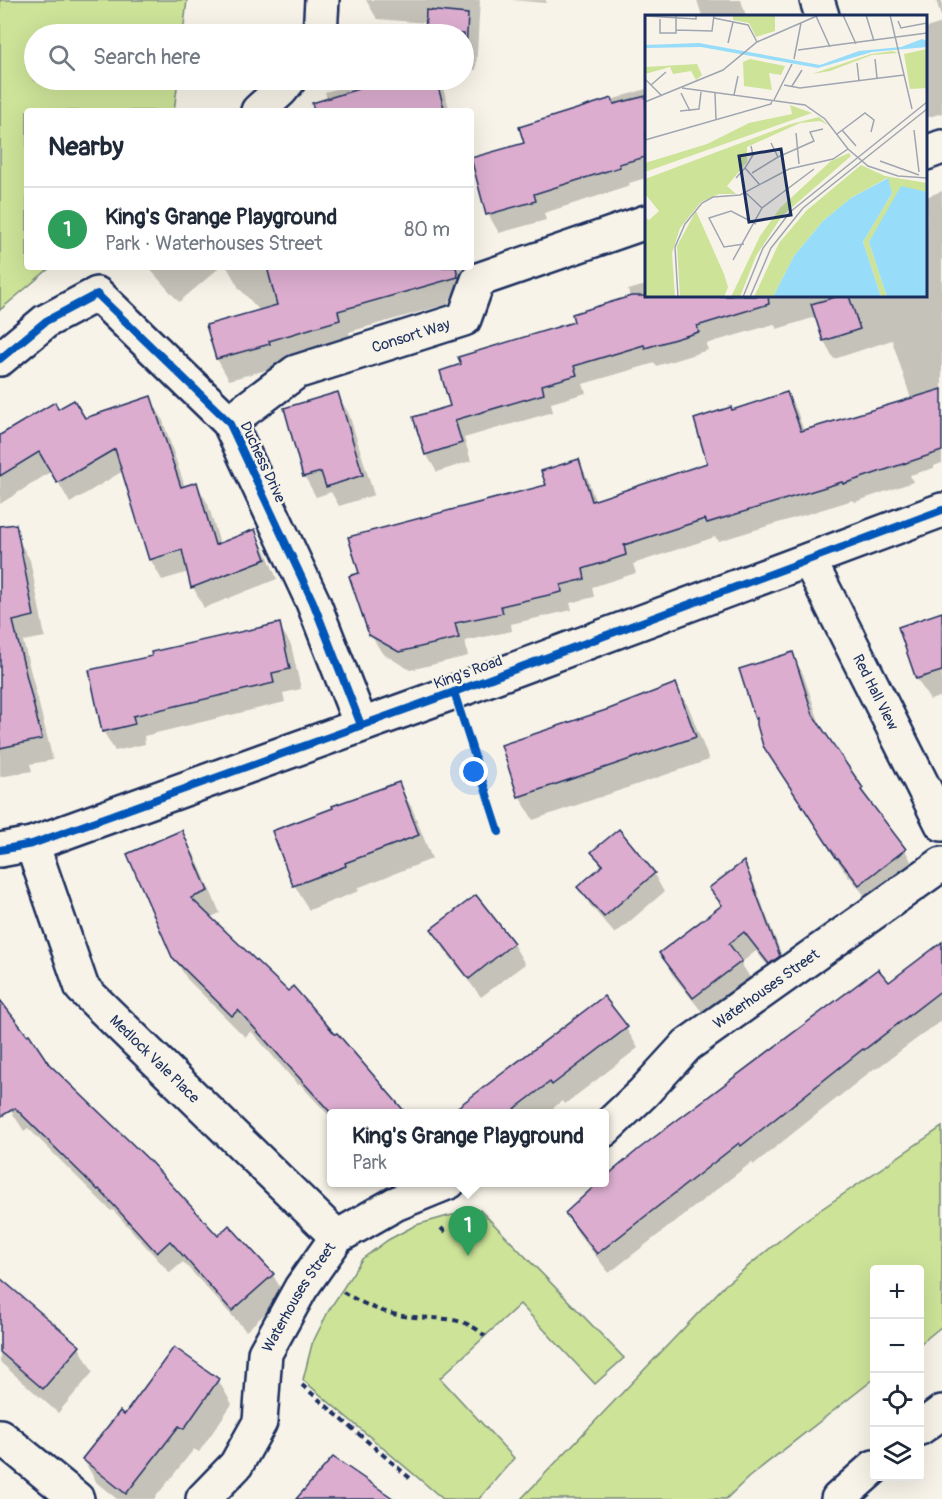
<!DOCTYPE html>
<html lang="en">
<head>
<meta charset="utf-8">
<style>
  body { margin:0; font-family:Pangolin,sans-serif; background:#f2f2f3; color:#1f2937 }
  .controls { position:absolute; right:18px; bottom:18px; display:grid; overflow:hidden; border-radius:6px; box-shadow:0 6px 24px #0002 }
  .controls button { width:54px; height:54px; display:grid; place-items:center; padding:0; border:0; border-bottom:2px solid #e0e1e3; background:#fff; color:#1f2937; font:30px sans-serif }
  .you { position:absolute; left:474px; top:772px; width:21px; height:21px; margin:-15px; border:4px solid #fff; border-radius:50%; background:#1a73e8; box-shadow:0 0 0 9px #1a73e833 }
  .badge { display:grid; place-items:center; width:39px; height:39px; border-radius:50%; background:#7c3aed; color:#fff; font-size:20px; font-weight:700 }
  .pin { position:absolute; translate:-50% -50px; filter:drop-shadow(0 2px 3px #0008) }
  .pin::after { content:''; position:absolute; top:32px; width:21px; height:18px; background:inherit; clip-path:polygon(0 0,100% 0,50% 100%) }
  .popup { position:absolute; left:327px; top:1109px; width:282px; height:78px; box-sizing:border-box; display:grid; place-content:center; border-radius:6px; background:#fff; filter:drop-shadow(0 2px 4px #0005); font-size:20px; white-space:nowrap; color:#747a83 }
  .popup b { font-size:22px; color:#1f2937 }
  .popup::after { content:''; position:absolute; left:50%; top:100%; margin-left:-12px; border:12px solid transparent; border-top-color:#fff }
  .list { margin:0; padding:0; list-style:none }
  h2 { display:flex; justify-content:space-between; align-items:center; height:78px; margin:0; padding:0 24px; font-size:26px }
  h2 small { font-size:20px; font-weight:400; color:#747a83 }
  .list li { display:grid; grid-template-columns:39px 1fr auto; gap:18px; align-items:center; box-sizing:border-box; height:84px; padding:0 24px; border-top:2px solid #e0e1e3 }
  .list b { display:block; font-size:22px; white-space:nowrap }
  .list p { margin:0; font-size:20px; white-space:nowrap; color:#747a83 }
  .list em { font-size:20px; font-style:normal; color:#747a83 }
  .icon { flex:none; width:33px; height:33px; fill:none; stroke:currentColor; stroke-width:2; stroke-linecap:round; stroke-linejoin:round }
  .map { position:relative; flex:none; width:942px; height:1499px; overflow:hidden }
  .search { position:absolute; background:#fff; box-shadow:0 6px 24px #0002; left:24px; top:24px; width:450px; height:66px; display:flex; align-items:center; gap:15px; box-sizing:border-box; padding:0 21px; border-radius:33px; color:#747a83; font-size:22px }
  .panel { position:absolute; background:#fff; box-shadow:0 6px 24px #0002; left:24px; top:108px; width:450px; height:162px; border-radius:6px }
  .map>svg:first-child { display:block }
  .green { fill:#cde398; stroke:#74897b; stroke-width:1.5 }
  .shadow { fill:#0003; fill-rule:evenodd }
  .building { fill:#dcadcf; stroke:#1b2f5e; stroke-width:1.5 }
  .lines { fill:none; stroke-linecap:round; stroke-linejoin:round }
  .minor-casing { stroke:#1b2f5e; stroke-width:38 }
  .highway-casing { stroke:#1b2f5e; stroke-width:38 }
  .path { stroke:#1b2f5e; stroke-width:4; stroke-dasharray:6 4.5; stroke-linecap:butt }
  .minor { stroke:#f7f3e8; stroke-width:33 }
  .highway { stroke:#f7f3e8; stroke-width:33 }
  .cycleway-casing { stroke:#f7f3e8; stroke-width:11 }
  .cycleway { stroke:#0057b8; stroke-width:8 }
  .labels { text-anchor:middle; stroke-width:5; stroke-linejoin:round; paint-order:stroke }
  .street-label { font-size:15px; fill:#1b2f5e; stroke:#f7f3e8 }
  .inset-road { fill:none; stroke:#9fa5b1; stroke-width:1.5 }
  .view { fill:#1b2f5e; fill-opacity:0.15; stroke:#1b2f5e; stroke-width:3 }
  .inset-edge { fill:none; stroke:#1b2f5e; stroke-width:3 }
</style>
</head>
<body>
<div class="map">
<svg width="942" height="1499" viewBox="0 0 942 1499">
  <rect width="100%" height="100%" fill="#f7f3e8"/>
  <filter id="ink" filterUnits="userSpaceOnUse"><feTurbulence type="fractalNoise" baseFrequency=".0167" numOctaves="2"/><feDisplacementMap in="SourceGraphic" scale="12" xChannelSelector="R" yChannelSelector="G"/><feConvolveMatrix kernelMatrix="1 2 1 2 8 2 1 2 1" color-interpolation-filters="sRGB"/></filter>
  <g filter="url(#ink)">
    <g class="green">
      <path d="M0 0H187L183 34H34V80H178L174 111H27V267H51L0 310Z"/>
      <path d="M942 1127V1326L920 1344V1270H874V1379L749 1477 726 1499H521L725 1285 801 1223Z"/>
      <path d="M480 1210 624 1358 595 1384 520 1304 440 1378 514 1458 479 1499H443L303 1380 312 1344 329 1310 362 1259 388 1240 416 1225 448 1216Z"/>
    </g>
    <g class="shadow">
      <path d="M366 0H480L476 70H464V34H427V23L377 19Z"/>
      <path d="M511 0H546V3Z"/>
      <path d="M697 0H741L746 16H702Z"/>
      <path d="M936 0H942V20Z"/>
      <path d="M942 23V113L926 118V28Z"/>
      <path d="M394 80H438L443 88 450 111H330L325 92 354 84 358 90Z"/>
      <path d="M646 89V178L629 183 630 186 544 213 546 220 499 233 488 214 526 144 521 128Z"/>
      <path d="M942 191V463L934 466V468L910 475 913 482 855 502 853 500 719 541 715 537 633 564 636 573 592 587 594 597 570 603 572 610 511 624 512 631 465 641 468 656 410 670 382 653 371 635 578 461 588 479 595 501 709 464 732 411 787 393 797 411 804 432 911 399 892 340 834 359 824 341 816 317 777 329 774 324 706 344 708 350 656 366 655 363 583 384 586 393 551 403 553 412 464 438 471 461 437 472 426 454 452 407 576 323 630 297 628 290 646 285V296H926V197Z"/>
      <path d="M148 267H217L218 269 179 302Z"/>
      <path d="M227 267H465L448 304 349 332 351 341 280 362 281 366 229 380 217 359 260 311 239 288Z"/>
      <path d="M337 394 349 414 374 495 339 506 331 492 316 497 305 477 285 409Z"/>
      <path d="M150 398 162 418 185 487 196 483 208 504 220 544 254 531 266 552 277 579 204 608 193 587 189 572 162 580 150 559 123 471 70 503 52 471 0 504V438L58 411 84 419ZM188 547 189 549 153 560V557Z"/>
      <path d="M18 539 30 560 45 637 23 641 53 760 30 764 32 771 0 777V542Z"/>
      <path d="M942 614V696L930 700 917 679 900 628Z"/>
      <path d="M279 625 291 645 301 689 283 693 285 702 144 736 145 744 115 751 103 731 154 657Z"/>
      <path d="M792 654 803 674 822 730 874 808 905 850 916 870 871 904 850 877 849 878 777 766 756 718Z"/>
      <path d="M675 685 689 708 709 760 533 820 520 797 503 746 610 710Z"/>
      <path d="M398 784 412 808 432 859 357 888 359 891 309 910 295 886 274 832Z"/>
      <path d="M619 831 654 874 664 892 615 934 590 905 579 887 602 868 593 852Z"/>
      <path d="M181 832 194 854 220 913 209 918 288 993 293 988 405 1114H332V1119L300 1084 298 1085 251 1031 245 1037 187 979 173 956Z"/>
      <path d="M743 864 754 883 790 977 781 983 756 951 741 963 752 981 706 1017 672 974 661 954 722 908 711 889Z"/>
      <path d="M475 897 513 944 525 964 481 997 444 949 433 929Z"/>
      <path d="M942 943V1020L876 1069 875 1068 753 1165 752 1162 609 1273 578 1233 567 1214 604 1182 888 984Z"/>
      <path d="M0 1003 48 1065 217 1238 273 1275 285 1296 246 1331 183 1262 170 1273 113 1210 111 1211 28 1128 24 1131 0 1094Z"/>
      <path d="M626 1028 638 1048 565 1104 562 1101 546 1114H484L475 1097Z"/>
      <path d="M388 1182H399L393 1188Z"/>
      <path d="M0 1278 79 1347 93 1372 58 1413 0 1362Z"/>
      <path d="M218 1380 232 1404 199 1452 194 1449 154 1499H117L97 1483 83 1459 125 1417Z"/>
    </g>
    <g class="building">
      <path d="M426 10 468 14 466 52H464V34H425Z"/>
      <path d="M388 80H436L445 111H314L312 103Z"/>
      <path d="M646 96V157L619 164 620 167 534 194 536 201 486 215 471 158 524 143 519 127 612 98 614 104Z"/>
      <path d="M267 267H456L458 277 338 311 340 320 269 341 270 344 216 359 206 325 277 305Z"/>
      <path d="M631 296H768L769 304 697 326 699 332 645 348 644 345 574 366 577 375 542 385 544 394 455 420 462 443 425 455 413 417 450 406 440 371 461 364 458 357 574 322 572 314Z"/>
      <path d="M839 296H849L860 329 823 341 811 304Z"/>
      <path d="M942 389V451L843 484 842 482 707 523 705 519 624 545 626 555 583 569 585 579 561 585 562 592 501 606 503 613 455 623 459 638 399 652 369 635 349 576 359 573 348 537 546 485 541 471 579 459 592 501 707 463 694 419 731 407 732 410 787 392 801 431Z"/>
      <path d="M338 392 363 475 326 487 321 472 303 477 284 408Z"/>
      <path d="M151 396 181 487 197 482 215 545 255 529 266 559 191 588 182 550 149 560 115 449 57 483 39 452 0 476V435L55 402 58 409 74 400 85 418Z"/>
      <path d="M16 524 34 616 13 621 42 739 0 748V526Z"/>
      <path d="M942 612V671L916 679 898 627Z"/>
      <path d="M280 623 290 669 272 673 274 683 133 716 135 724 102 732 89 670 152 656 151 652Z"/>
      <path d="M793 652 813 715 863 788 861 790 906 849 859 885 838 858 837 859 763 746 757 725V718L755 719 739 669Z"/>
      <path d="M676 683 696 737 518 797 501 745 609 709Z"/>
      <path d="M399 782 419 835 345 863 346 866 293 886 272 831 333 808 332 806Z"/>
      <path d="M619 829 655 873 604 917 577 887 603 865 591 852Z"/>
      <path d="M182 830 208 891 191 898 288 991 293 986 335 1034 337 1033 406 1113H331L238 1010 232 1016 172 957 127 854Z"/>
      <path d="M744 861 780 956 769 964 744 932 729 944 742 961 693 998 659 953 722 905 709 888Z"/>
      <path d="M476 895 514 943 469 979 431 929Z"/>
      <path d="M942 942V990L864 1050 863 1049 741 1146 739 1143 597 1254 565 1213 599 1182H604V1178L640 1148 878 969 889 982Z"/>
      <path d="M604 996 628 1027 552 1085 550 1082 509 1113H450Z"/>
      <path d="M0 1000 27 1035 29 1034 49 1064 148 1159 218 1236 229 1225 274 1274 232 1311 170 1241 157 1253 99 1189 98 1190 15 1108 0 1117Z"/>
      <path d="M0 1278 80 1346 43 1389 0 1352Z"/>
      <path d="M174 1347 219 1379 184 1429 179 1426 126 1494 82 1459 120 1411 124 1415Z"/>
      <path d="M333 1457 394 1499H296Z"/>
    </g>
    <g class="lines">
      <g class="minor-casing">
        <g id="minor">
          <path d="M817 0 822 16"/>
          <path d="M320 34 322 0"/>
          <path d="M258 111 281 90 289 80"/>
          <path d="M926 153 942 147"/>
          <path d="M0 359 46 321 97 294 229 422 313 602 361 725"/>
          <path id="s1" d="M229 422 296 372 464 319 478 280 646 222"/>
          <path id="s2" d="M809 560 942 824"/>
          <path id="s3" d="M32 844 82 988 337 1237"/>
          <path d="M0 850 32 844 454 692 942 510"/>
          <path id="s4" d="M604 1130 643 1093 687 1045 942 864"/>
          <path d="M0 1436 77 1499"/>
          <path id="s5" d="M203 1499 236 1465 260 1422 265 1353 301 1288 337 1237 395 1204 449 1182"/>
        </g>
      </g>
      <g class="highway-casing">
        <g id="highway">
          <path d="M920 1428 942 1412"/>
          <path d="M838 1499 874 1467"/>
        </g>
      </g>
      <g class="path">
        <path d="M441 1228 448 1235"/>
        <path d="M343 1292C364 1305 389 1316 414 1317 441 1319 464 1316 485 1336"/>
        <path d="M302 1385 411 1479"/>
      </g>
      <use href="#minor" class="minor"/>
      <use href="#highway" class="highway"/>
      <g class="cycleway-casing">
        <g id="cycleway">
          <path d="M0 359 46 321 97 294 229 422 313 602 361 725"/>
          <path d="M454 692 499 832"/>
          <path d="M0 850 32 844 454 692 942 510"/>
        </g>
      </g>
      <use href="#cycleway" class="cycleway"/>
    </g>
  </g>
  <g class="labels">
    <g class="street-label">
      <text dy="5" stroke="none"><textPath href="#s1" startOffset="204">Consort Way</textPath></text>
      <text transform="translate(263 462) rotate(65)" y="5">Duchess Drive</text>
      <text transform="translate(468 672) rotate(-20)" y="5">King's Road</text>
      <text dy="5" stroke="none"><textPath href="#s2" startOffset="148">Red Hall View</textPath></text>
      <text dy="5" stroke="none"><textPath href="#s4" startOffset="216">Waterhouses Street</textPath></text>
      <text dy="5" stroke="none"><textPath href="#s3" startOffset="254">Medlock Vale Place</textPath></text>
      <text dy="5" stroke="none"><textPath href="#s5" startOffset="231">Waterhouses Street</textPath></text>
    </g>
  </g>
  <g transform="translate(645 15)">
    <rect width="282" height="282" fill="#f7f3e8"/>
    <path d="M88 0H130V16L111 22 104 8 88 5ZM282 34V73L265 74 259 39ZM248 36 253 38 227 40 185 56 167 59 226 39ZM105 44 140 51 136 60 124 58 127 75 99 71 98 47ZM52 49 57 60 51 65 46 56 28 59 25 52 0 59V52ZM145 90 167 98 0 157V148L62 129 104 108 147 99ZM174 102 183 110 175 106 155 108 102 132V147L82 171 91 179H74L56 187 35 213 27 238 30 282H0V202L4 205 14 196 0 179V164L146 109ZM204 138 206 141 137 201 111 241 95 282H86L115 221 135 193 186 146ZM216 150 240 161 282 168V177L266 175 224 227 242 282H236L218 227 247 178 242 163 206 183 178 206 149 241 128 282H109L134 228 162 195ZM51 196 79 259 83 272 79 282H35L32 231Z" fill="#cde398"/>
    <path d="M277 24 282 26V32L227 37 173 53 56 32 0 33V30L54 28 175 50 214 36 256 32ZM243 163 247 178 218 227 236 282H128L149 241 178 206 206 183ZM256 171 282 177V282H242L224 227Z" fill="#97dcf9"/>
    <path class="inset-road" d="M198 0 211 29M221 0 229 26M245 0 267 94M1 1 51 4V0M171 1 185 32M69 3 103 10 112 27M15 4V18H31V0M253 6 256 13 282 8M31 15 67 16 69 0M83 28 88 7M153 35 282 18M149 44 156 8M230 44 232 63M212 48 214 66M0 64 17 81M6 70 21 57M139 70 155 73 259 60M147 71 157 55M37 73 160 90 180 104 203 134 223 151 253 161 282 163M36 78 45 96M70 78 71 105M89 80 93 61M129 85 147 49M0 87 78 55 112 27 174 0M35 96 54 94 56 77M197 115 211 131M269 115 274 157M151 118 154 149M192 119 220 98 229 105 226 117M0 125 126 89 127 85M126 128 133 142 169 126 165 117 178 114M235 146 274 160M100 153 108 140 106 131M107 158 133 142M91 163 100 153 115 170M101 178 117 193M99 229 79 232 64 203 86 196 111 209M88 245 117 193 169 154M33 282 30 232 40 209 57 188 68 182 95 180 144 154 188 144 203 134M98 282 118 233 145 197 282 87M105 282 126 233 158 193 282 94"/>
    <path class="view" d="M136 134 146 200 104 207 94 141Z"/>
    <rect width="282" height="282" class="inset-edge"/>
  </g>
</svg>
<div class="controls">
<button>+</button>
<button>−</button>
<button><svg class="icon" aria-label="locate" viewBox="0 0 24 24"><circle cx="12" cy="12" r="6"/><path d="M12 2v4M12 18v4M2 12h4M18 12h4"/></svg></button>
<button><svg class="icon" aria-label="layers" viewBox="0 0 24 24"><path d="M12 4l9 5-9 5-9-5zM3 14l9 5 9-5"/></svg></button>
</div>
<div class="you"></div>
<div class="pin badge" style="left:468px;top:1256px;background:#2e9e5b">1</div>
<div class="popup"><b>King's Grange Playground</b>Park</div>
<div class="search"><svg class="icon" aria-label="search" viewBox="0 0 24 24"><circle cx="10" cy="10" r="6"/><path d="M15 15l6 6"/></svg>Search here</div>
<section class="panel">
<h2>Nearby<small></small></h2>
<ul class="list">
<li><span class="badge" style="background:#2e9e5b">1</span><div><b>King's Grange Playground</b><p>Park · Waterhouses Street</p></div><em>80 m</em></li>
</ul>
</section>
</div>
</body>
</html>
